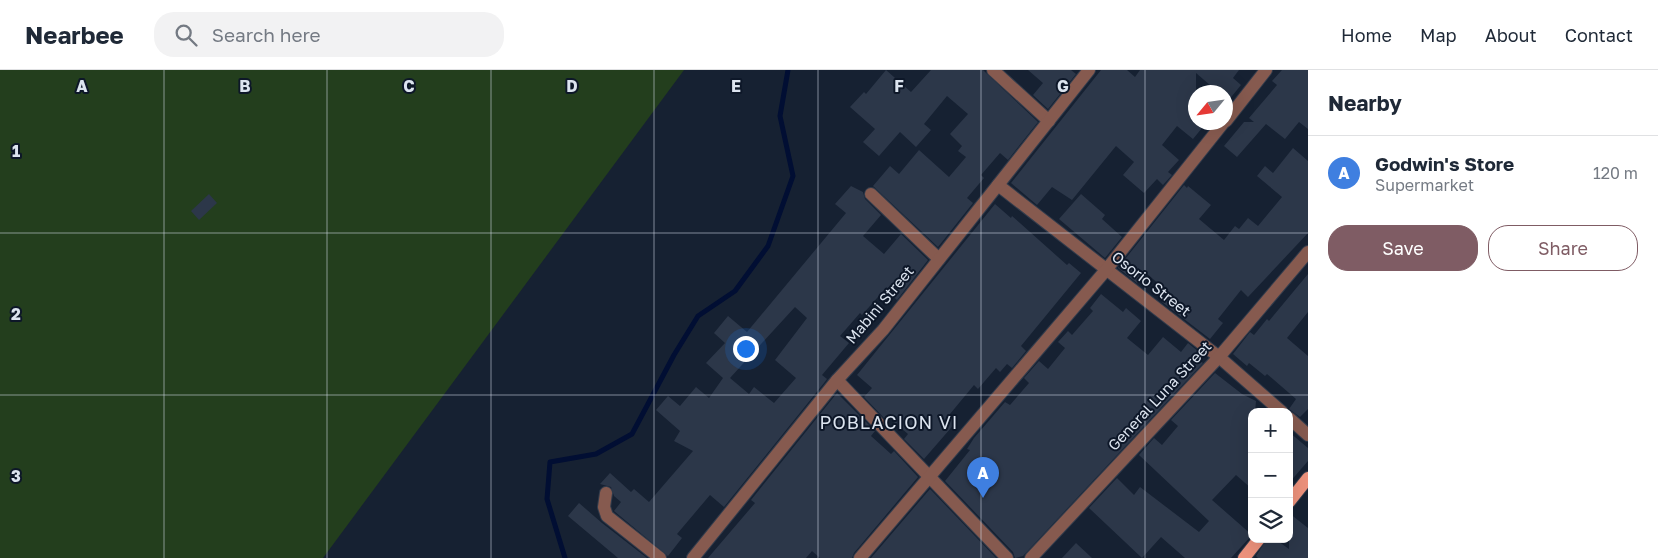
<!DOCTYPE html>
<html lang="en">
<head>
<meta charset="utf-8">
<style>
  body { margin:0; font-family:"Golos Text",sans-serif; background:#f2f2f3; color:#1f2937 }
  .controls { position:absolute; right:15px; bottom:15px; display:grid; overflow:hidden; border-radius:10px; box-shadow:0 5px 20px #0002 }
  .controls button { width:45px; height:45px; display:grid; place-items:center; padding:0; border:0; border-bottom:1px solid #e0e1e3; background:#fff; color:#1f2937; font:25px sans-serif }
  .compass { position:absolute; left:1188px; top:15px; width:45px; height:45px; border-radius:50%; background:#fff; box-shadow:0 5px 20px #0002; rotate:241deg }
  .you { position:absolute; left:745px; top:278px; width:18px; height:18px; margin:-12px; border:4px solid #fff; border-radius:50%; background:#1a73e8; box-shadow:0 0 0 8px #1a73e833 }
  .badge { display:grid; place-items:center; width:32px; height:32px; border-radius:50%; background:#7f5c64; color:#fff; font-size:16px; font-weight:700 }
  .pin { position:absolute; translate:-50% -41px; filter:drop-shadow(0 1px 2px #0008) }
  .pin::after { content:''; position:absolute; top:26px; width:18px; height:15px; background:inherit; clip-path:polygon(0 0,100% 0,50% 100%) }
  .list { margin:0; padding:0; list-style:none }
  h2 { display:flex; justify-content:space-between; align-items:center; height:65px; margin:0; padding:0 20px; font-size:21px }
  h2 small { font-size:16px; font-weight:400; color:#747a83 }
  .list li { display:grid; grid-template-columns:32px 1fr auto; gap:15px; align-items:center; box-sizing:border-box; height:75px; padding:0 20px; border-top:1px solid #e0e1e3 }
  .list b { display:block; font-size:19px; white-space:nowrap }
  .list p { margin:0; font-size:16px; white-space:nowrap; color:#747a83 }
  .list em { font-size:16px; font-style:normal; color:#747a83 }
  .actions { display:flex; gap:10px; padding:15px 20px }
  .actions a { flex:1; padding:11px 0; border:1px solid #7f5c64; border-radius:20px; text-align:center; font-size:18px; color:#7f5c64 }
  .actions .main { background:#7f5c64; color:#fff }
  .icon { flex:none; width:28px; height:28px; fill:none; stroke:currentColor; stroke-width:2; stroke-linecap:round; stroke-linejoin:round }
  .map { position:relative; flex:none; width:1308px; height:488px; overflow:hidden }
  header { display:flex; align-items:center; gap:30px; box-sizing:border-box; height:70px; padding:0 25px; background:#fff; border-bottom:1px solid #e0e1e3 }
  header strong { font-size:24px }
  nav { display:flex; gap:28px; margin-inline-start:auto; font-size:18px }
  .search { width:350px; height:45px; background:#f2f2f3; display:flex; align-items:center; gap:12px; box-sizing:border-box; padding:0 18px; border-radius:20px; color:#747a83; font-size:19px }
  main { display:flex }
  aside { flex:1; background:#fff }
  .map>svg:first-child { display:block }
  .green { fill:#233e1d }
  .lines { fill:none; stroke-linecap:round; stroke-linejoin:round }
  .stream { stroke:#010e33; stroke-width:5 }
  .building { fill:#2c3749; fill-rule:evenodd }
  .street-casing { stroke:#323c4c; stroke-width:14 }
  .primary-casing { stroke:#323c4c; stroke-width:14 }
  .street { stroke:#865a4f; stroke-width:12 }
  .primary { stroke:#ed927c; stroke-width:12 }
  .grid { fill:none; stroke:#dce4ef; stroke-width:1; stroke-opacity:0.55 }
  .labels { text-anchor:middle; stroke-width:4; stroke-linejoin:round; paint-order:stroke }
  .street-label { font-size:15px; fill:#dce4ef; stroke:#0d1728 }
  .quarter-label { font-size:18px; letter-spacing:1px; fill:#dce4ef; stroke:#0d1728 }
  .grid-label { font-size:16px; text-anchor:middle; font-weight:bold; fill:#dce4ef; stroke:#0d1728; stroke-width:4; stroke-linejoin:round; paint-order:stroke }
</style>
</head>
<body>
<header>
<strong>Nearbee</strong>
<div class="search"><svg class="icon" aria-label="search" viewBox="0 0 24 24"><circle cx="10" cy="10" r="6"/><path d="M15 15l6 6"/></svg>Search here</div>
<nav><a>Home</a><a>Map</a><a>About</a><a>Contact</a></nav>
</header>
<main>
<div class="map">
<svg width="1308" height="488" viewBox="0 0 1308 488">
  <rect width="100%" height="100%" fill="#162132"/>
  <path class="green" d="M0 0H684L323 488H0Z"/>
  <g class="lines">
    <path class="stream" d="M565 488 547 429 550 392 596 384 632 364 674 285 698 246 735 221 768 176 793 106 780 46 788 0"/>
  </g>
  <g class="building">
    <path d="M886 0 911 22 931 0H983L1038 52 1008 90 1000 83 981 105 984 108 967 128 973 133 938 177 873 116 890 96 899 104 919 80 949 107 966 87 958 81 962 76 950 64 968 44 947 26 924 54 931 60 916 77 900 62 879 86 863 72 875 59 850 37 864 22 866 24Z"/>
    <path d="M1028 0H1071L1076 4 1048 39 1033 25 1043 13Z"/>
    <path d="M1101 0H1127L1135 7 1140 0H1239L1233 8 1241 15 1228 31 1226 28V22H1218L1196 3V52H1207L1193 69 1177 56 1162 75 1179 90 1168 102 1172 105 1163 115 1157 109 1144 123 1123 105 1134 92 1116 76 1072 130 1052 117 1037 135 1011 113Z"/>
    <path d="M1282 0H1308V59L1299 52 1285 69 1266 54 1237 87 1224 76 1244 52H1254L1249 48 1277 15 1272 11Z"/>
    <path d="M1293 78 1308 91V163L1248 227 1241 220 1218 249 1223 253 1210 269 1162 232 1169 223 1145 202 1137 213 1118 198 1184 115 1187 118 1188 116 1211 135 1199 149 1224 170 1235 156 1239 159 1248 148 1258 156 1282 127 1257 106 1265 96 1273 103Z"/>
    <path d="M851 116 863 122 865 129 881 145 863 166 884 184 901 164 928 190 897 230 885 219 862 245 860 243 840 266 849 273 822 305 827 309 824 313 724 437 710 425 677 464 682 468 668 486 614 441 621 432 614 426 611 417 600 414 610 403 631 422 634 419 649 432 693 381 674 371 680 361 656 340 668 326 680 336 696 317 709 328 723 308 706 293 725 273 714 263 728 246 747 262 846 143 835 134ZM795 237 807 248 775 290 796 308 774 333 754 317 749 324 730 308Z"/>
    <path d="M209 124 217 133 199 150 191 141Z"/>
    <path d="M1081 124 1105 145 1102 149 1122 167 1105 188 1059 149Z"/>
    <path d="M995 134 1011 148 1012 146 1067 195 1069 193 1081 203 1021 276 1026 281 1012 298 1007 294 1000 302 996 298 978 319 974 315 950 344 957 351 924 389 904 369 908 364 887 346 885 349 864 327 872 318 857 305Z"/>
    <path d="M1308 204V242L1287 268 1308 286V339L1300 347 1289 339 1296 329 1267 304 1265 306 1249 293 1247 296 1233 284 1250 262 1254 265 1267 249 1269 251Z"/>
    <path d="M1101 224 1123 242 1126 238 1141 251 1127 268 1148 285 1163 267 1181 282 1188 273 1199 282 1195 287 1203 293 1023 486 1015 488 1013 482 945 411 970 380 967 379 974 368 993 346 1005 332 1010 335 1029 313 1024 308 1039 291 1048 299 1065 278 1058 272 1068 261 1072 265 1093 241 1090 238Z"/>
    <path d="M1215 303 1242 324 1256 331 1255 342H1252V419L1236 405 1212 430 1252 465 1231 488H1185L1161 467 1142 488 1089 438 1117 408 1134 425 1140 417 1199 462 1209 451 1139 385 1154 368 1162 375 1178 356 1171 350Z"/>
    <path d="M837 323 875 361 871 366 891 384 894 381 918 407 854 483 852 488H820L812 481 806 488H708L755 433 751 430Z"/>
    <path d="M1289 362 1308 378V391L1289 413Z"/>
    <path d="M930 419 996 488H871Z"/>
    <path d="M579 433 602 453 647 488H618L568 446Z"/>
    <path d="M1289 443 1308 458V488H1258L1256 486 1267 469H1275L1289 479Z"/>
    <path d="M1076 473 1092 488H1062Z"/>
  </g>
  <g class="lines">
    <g class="street-casing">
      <g id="street">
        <path d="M993 0 1049 51"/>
        <path d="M1226 51 1266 0"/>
        <path d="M998 115 1219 287 1282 342"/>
        <path d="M871 124 939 189"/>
        <path d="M837 310 1007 488"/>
        <path d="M1289 348 1308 365"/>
        <path d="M606 423 604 437 607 446 660 488"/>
        <path d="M693 488 837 310 883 260 1089 0"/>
        <path d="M860 488 1106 200 1224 52"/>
        <path d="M1031 488 1219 287 1308 182"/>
      </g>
    </g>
    <g class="primary-casing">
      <g id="primary">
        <path d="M1289 432 1308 408"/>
        <path d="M1244 488 1259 469"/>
      </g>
    </g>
    <use href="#street" class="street"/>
    <use href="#primary" class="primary"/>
  </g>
  <path class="grid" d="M164 0V488M327 0V488M491 0V488M654 0V488M818 0V488M981 0V488M1145 0V488M0 163H1308M0 325H1308"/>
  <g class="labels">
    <g class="street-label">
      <text transform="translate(1151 214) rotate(38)" y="5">Osorio Street</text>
      <text transform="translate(880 235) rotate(-50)" y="5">Mabini Street</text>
      <text transform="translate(1160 326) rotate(-47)" y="5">General Luna Street</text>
    </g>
    <g class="quarter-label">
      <text x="889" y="359">POBLACION VI</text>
    </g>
  </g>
  <g class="grid-label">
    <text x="82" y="22">A</text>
    <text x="245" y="22">B</text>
    <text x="409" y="22">C</text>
    <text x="572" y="22">D</text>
    <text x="736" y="22">E</text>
    <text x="899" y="22">F</text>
    <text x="1063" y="22">G</text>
    <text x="16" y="87">1</text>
    <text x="16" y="250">2</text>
    <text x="16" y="412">3</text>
  </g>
</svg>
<div class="controls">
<button>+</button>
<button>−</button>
<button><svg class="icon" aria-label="layers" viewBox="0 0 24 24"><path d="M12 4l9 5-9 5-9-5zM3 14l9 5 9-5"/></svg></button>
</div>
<svg class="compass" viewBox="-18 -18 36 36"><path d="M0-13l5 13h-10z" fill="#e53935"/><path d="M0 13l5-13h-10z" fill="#747a83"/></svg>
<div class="you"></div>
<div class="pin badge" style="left:983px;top:428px;background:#3f7fe0">A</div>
</div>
<aside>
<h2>Nearby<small></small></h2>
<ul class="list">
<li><span class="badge" style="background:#3f7fe0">A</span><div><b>Godwin's Store</b><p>Supermarket</p></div><em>120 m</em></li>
</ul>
<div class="actions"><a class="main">Save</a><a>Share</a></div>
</aside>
</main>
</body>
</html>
